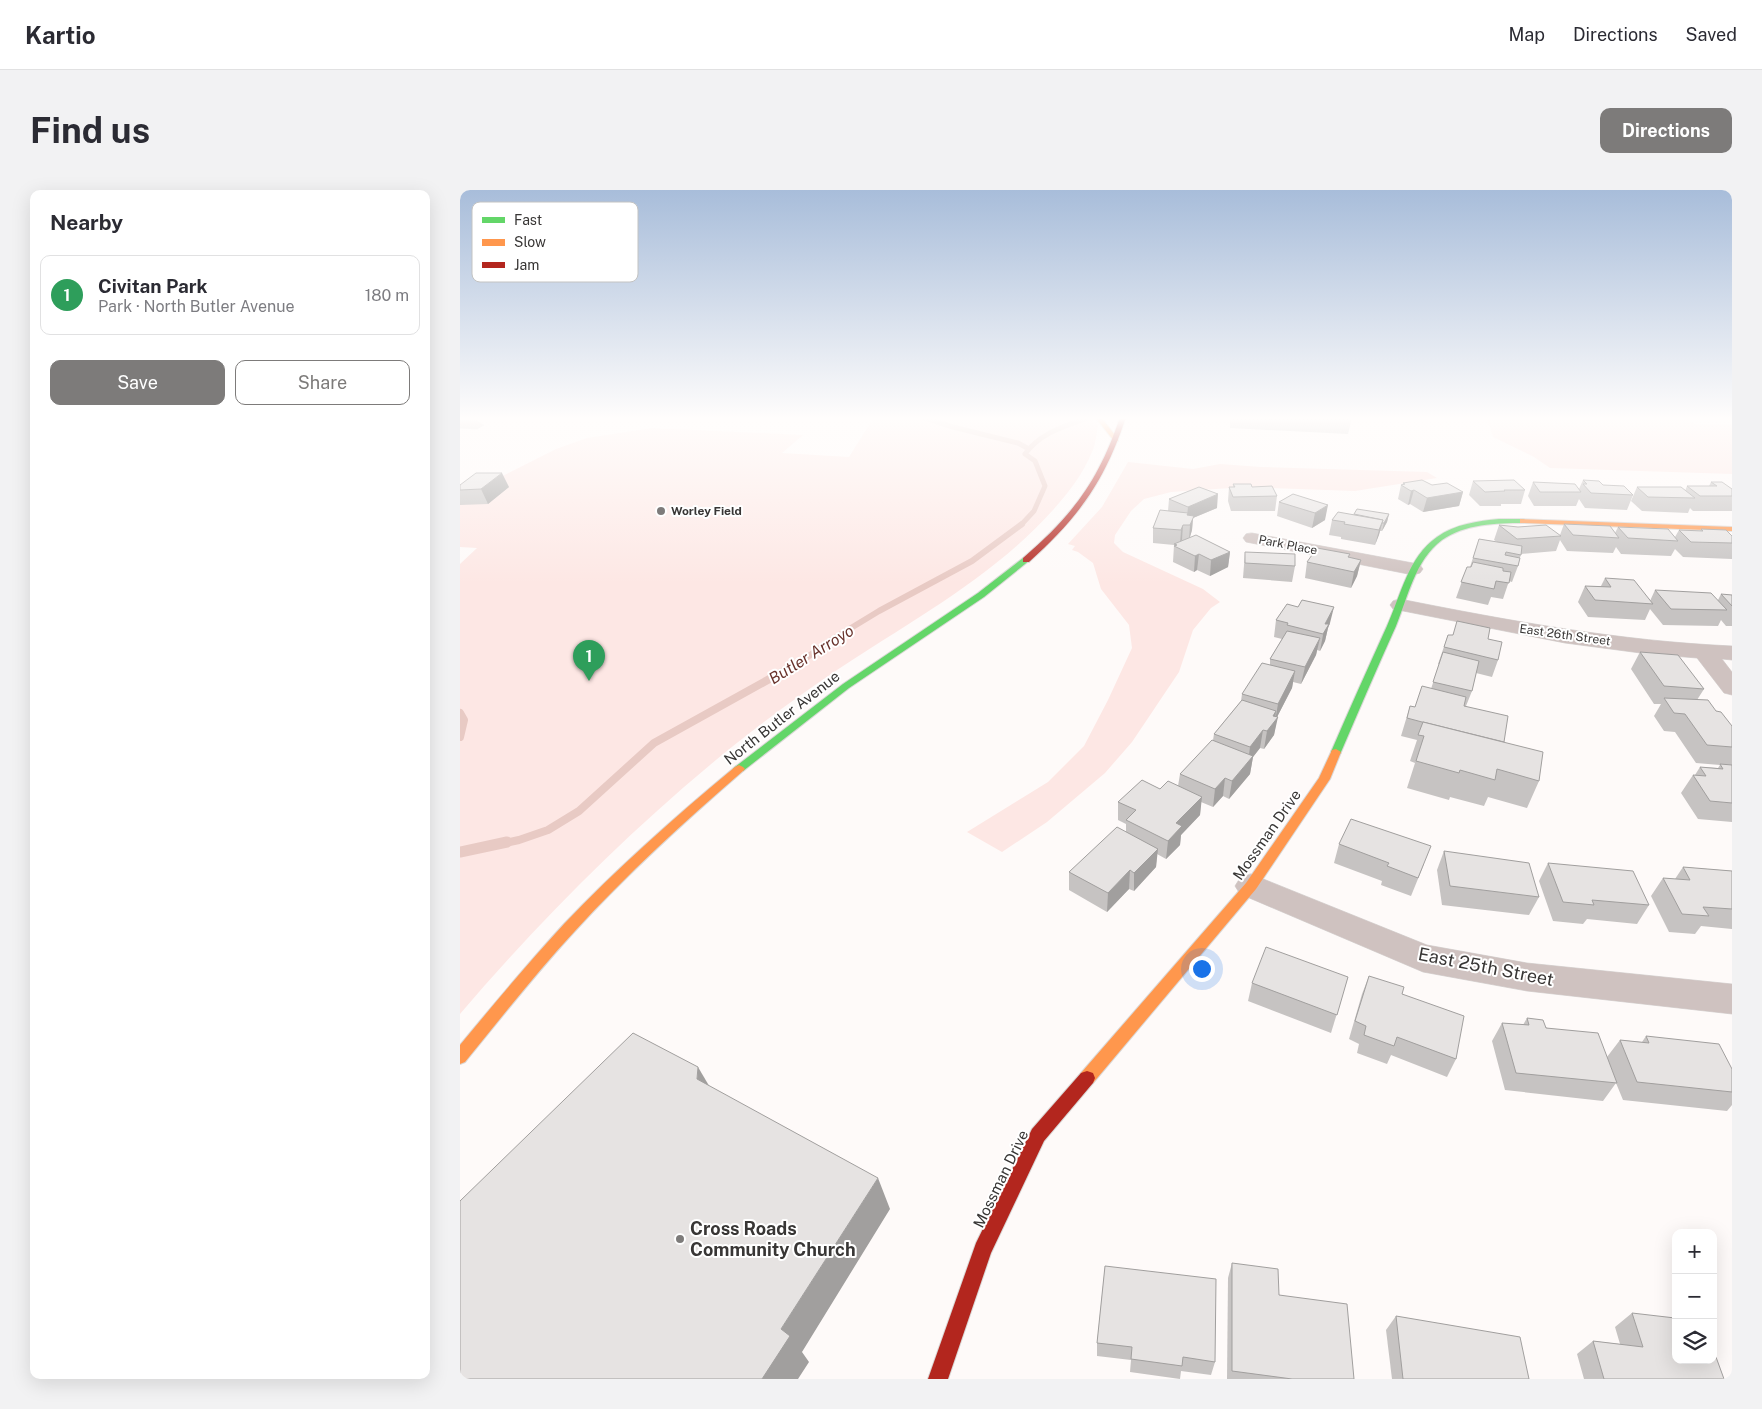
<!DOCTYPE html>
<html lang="en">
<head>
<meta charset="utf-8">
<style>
  body { margin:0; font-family:"Public Sans",sans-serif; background:#f2f2f3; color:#2b2b33 }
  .controls { position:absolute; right:15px; bottom:15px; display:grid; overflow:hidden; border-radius:10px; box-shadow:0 5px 20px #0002 }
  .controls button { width:45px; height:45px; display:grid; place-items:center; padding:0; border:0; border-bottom:1px solid #e1e1e2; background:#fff; color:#2b2b33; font:25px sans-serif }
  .you { position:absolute; left:741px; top:778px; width:18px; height:18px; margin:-12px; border:4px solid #fff; border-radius:50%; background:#1a73e8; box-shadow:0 0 0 8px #1a73e833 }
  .badge { display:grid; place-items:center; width:32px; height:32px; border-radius:50%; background:#7d7b7a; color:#fff; font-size:16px; font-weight:700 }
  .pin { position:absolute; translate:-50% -41px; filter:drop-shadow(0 1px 2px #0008) }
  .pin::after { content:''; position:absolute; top:26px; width:18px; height:15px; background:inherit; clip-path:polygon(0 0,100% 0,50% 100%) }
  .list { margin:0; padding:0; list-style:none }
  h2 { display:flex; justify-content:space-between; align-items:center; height:65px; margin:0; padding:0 20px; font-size:21px }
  h2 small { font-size:16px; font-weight:400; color:#7c7c81 }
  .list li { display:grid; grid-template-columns:32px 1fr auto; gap:15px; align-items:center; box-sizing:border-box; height:80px; margin:0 10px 10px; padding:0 10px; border:1px solid #e1e1e2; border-radius:10px }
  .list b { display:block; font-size:19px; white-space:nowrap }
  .list p { margin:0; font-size:16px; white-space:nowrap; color:#7c7c81 }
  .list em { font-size:16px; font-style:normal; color:#7c7c81 }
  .actions { display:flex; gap:10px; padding:15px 20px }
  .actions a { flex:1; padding:11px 0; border:1px solid #7d7b7a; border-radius:10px; text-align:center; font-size:18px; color:#7d7b7a }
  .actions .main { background:#7d7b7a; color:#fff }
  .icon { flex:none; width:28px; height:28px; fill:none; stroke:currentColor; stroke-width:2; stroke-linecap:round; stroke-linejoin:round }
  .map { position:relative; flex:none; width:1272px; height:1189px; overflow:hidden; border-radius:10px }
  header { display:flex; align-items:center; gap:30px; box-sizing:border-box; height:70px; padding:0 25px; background:#fff; border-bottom:1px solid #e1e1e2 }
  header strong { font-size:24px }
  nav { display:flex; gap:28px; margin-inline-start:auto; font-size:18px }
  .intro { display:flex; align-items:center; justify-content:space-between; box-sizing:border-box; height:120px; padding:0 30px }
  h1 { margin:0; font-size:35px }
  .button { padding:12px 22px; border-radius:10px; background:#7d7b7a; color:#fff; font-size:18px; font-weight:700 }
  main { display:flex; gap:30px; padding:0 30px }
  aside { flex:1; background:#fff; border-radius:10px; box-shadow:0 5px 20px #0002 }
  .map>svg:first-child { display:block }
  .green { fill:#fde7e4 }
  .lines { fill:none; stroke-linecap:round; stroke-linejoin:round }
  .stream-far3 { stroke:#e8cac4; stroke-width:5 }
  .stream-far2 { stroke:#e8cac4; stroke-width:6 }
  .stream-far1 { stroke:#e8cac4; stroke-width:8 }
  .stream { stroke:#e8cac4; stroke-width:11 }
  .street-casing { stroke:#dad8d7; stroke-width:1 }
  .fast-casing { stroke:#dad8d7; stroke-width:2 }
  .slow-casing { stroke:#dad8d7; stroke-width:2 }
  .jam-casing { stroke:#dad8d7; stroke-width:2 }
  .street { fill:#cfc2c0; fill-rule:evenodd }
  .fast { fill:#63d668; fill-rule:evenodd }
  .slow { fill:#ff974d; fill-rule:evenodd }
  .jam { fill:#b3261e; fill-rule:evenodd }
  .wall { fill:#c6c3c2 }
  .shaded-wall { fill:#a19f9e }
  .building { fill:#e6e3e2; stroke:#a19f9e }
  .poi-dot { fill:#7d7b7a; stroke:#fff; stroke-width:2 }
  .labels { text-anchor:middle; stroke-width:4; stroke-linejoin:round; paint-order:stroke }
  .far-poi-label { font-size:12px; font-weight:bold; fill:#383635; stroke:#fff; text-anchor:start }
  .far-street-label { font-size:12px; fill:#383635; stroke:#fff }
  .street-label { font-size:15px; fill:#383635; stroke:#fff }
  .water-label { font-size:16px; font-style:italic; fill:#68322b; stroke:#fff }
  .near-street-label { font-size:18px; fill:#383635; stroke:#fff }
  .near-poi-label { font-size:18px; font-weight:bold; fill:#383635; stroke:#fff; text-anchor:start }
  .key { fill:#fff; stroke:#c3c3c2; stroke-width:1 }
  .key-label { font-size:14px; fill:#383635 }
</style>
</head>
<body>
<header>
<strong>Kartio</strong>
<nav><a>Map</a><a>Directions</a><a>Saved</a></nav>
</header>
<div class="intro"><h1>Find us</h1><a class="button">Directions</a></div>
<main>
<aside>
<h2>Nearby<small></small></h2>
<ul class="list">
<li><span class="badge" style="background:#2e9e5b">1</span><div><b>Civitan Park</b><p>Park · North Butler Avenue</p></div><em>180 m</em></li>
</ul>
<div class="actions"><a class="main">Save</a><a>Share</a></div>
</aside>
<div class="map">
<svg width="1272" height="1189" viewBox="0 0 1272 1189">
  <rect width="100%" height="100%" fill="#fefaf9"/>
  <g class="green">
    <path d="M414 227H630L638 236C636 244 636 254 632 262 623 284 609 302 593 320 533 387 452 430 377 480 334 509 290 541 250 575 159 651 77 734 0 824V374L17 358 0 357V312L21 297 96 259 127 248 192 238 343 245 322 263 389 267Z"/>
    <path d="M1031 227H1190L1227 229 1235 234 1272 235V284L1090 278 1074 267 1033 247 1028 231Z"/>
    <path d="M668 272 733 279 760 274 801 277 967 282 977 288 895 301 786 297 711 302 684 309 671 321 655 345 654 353 663 362 743 399 760 412 751 418 733 440 719 482 672 552 645 583 587 632 542 662 507 642 588 592 624 556 648 510 672 458 669 435 641 399 633 373 618 362 612 360 615 356 608 354 642 317Z"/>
  </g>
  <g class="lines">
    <g class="stream-far3">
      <path d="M462 227 493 237 558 253 569 259"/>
      <path d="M561 335 574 321 585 296 575 271 565 264C581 242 606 236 630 227"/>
    </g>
    <path class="stream-far2" d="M338 474 368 452 419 421 512 371 562 334"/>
    <g class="stream-far1">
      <path d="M0 523 4 530 0 547"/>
      <path d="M41 654 59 650 88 640 119 621 194 553 340 472"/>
    </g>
    <path class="stream" d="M0 662 47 652"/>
    <g class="street-casing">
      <g id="street">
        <path d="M0 230 17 231 24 235 17 239 0 238Z"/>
        <path d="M792 343 953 373 960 375 963 379 960 383 953 385 786 352 783 348 786 344Z"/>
        <path d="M940 409C1050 431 1160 451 1272 456V470L1262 469 1272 482V505L1264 503 1237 468 1188 464 1105 453 933 419 930 415 933 411Z"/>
        <path d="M791 684 967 755 1067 773 1272 794V824L1067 801 963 782 780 704 775 696 780 688Z"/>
      </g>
    </g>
    <g class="fast-casing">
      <g id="fast">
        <path d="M1039 329H1063L1067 331 1063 333C1036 333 1005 334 982 350 955 370 948 407 936 436 917 478 899 520 881 562L880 564H872L871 562C889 520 908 478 927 436 941 405 948 367 977 347 995 334 1018 331 1039 329Z"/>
        <path d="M563 368 570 370 524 407 389 498 283 581H275L273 579 275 577 383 494 518 403Z"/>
      </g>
    </g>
    <g class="slow-casing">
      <g id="slow">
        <path d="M635 227H641L658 249V251H654Z"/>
        <path d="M1060 329 1272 337V341L1063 333H1060Z"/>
        <path d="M876 559 881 562 870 589 796 699 633 893 627 895 621 893 619 888 621 883 786 693 859 588 872 560Z"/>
        <path d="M279 575 283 577 285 579 283 581C224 632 167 684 115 741 76 783 41 828 5 872L0 874V855C34 814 68 773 104 734 157 678 216 626 275 577Z"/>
      </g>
    </g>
    <g class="jam-casing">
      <g id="jam">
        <path d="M660 227H666C645 291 619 327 569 372H563V368C613 325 639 290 660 227Z"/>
        <path d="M627 881 633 883 635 888 633 893 584 951 531 1063 488 1189H468L516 1053 572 939 621 883Z"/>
      </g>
    </g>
    <use href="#street" class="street"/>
    <use href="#fast" class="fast"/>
    <use href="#slow" class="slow"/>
    <use href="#jam" class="jam"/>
  </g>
  <g class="wall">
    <path d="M770 227H892L888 244 770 238Z"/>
    <path d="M1123 290 1143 295 1173 305 1167 320 1125 318 1119 309 1116 316H1074L1068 306 1073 292 1119 299Z"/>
    <path d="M1013 291 1065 300 1061 314H1041V316H1020L1009 305Z"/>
    <path d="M1251 292 1272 299V321H1233L1230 318 1228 323 1182 321 1171 311 1177 297 1225 301 1227 296H1249Z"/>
    <path d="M943 293 972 295 1003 302 999 316 963 322 950 314 948 315 938 309 941 295H942Z"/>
    <path d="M773 294 792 297 817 306 815 321H771L768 311 769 297H773Z"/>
    <path d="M0 295 49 297 28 314 0 315Z"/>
    <path d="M833 304 865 330 852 338 817 326 819 312Z"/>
    <path d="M709 309 757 318 733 328 732 340 730 347 770 362 768 377 750 386 737 380 734 382 713 372 714 355 693 353V338L708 321Z"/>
    <path d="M894 324H929L927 332 922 341H920L915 355 881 349V347L869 345 872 330Z"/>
    <path d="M1104 334 1155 343 1158 337 1215 347 1219 340 1240 341 1241 339 1272 346V369L1223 367 1215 359 1211 366 1161 364 1156 357 1153 363 1107 361 1100 350 1096 361 1061 364 1058 376 1052 392 1049 391 1043 409 1031 407 1028 415 996 408 1007 377H1010L1019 349 1037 352 1034 350 1039 335 1100 345Z"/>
    <path d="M785 362 835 376 832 392 783 388Z"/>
    <path d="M890 364 889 368 901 370 897 386 891 398 845 388 847 372Z"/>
    <path d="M1145 388 1190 411 1195 400 1258 410 1261 404 1272 405V436H1266L1261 430 1258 436 1203 435 1190 419 1185 430 1128 427 1118 412 1125 396H1141Z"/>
    <path d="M816 430 870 433 868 438 865 451 860 461 857 460 856 465 841 494 833 492 832 498 817 527 814 545 804 559 800 558 793 567 790 584 769 609 763 606 753 617 741 612 740 625 721 645 720 655 706 669 697 664 696 677 674 701 669 699 647 722 609 700V682L666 642V634L658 630V612L700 599 718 596 720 584 753 550 754 544 781 511 782 504 810 475V469L822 449 814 447Z"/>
    <path d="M988 445 1028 449 1038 470 1032 487 1016 483 1012 501 1006 516 1044 552 1079 591 1067 618 1028 607 1024 616 990 607 989 610 947 598 955 573 950 571 957 550 941 546 950 516 955 517 971 499 979 474H978Z"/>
    <path d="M1180 462 1244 499 1237 510 1256 521 1272 536V632L1238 629 1221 603 1233 585H1235L1240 577 1258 578 1260 575 1236 573 1215 542 1204 541 1194 526 1201 514H1194L1171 479Z"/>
    <path d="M879 654 964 674 951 706 921 695 922 691 874 673Z"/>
    <path d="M984 661 1079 707 1069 725 982 715 977 680Z"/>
    <path d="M1088 673 1189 715 1177 734 1127 729 1123 734 1093 731 1079 691Z"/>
    <path d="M1223 677 1272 681V739L1241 736 1235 744 1209 742 1191 706 1203 688 1215 689Z"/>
    <path d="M909 786 942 804 996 869 987 887 931 865 927 874 897 863 899 854 889 849 902 804Z"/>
    <path d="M888 787 871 843 788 811 792 793Z"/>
    <path d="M1067 828 1147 867 1160 850 1182 852 1186 846 1272 879V915L1267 921 1163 910 1156 893 1143 911 1045 900 1032 851 1042 833 1063 835Z"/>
    <path d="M772 1073 819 1105 894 1189H767L768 1088Z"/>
    <path d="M645 1076 755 1172 751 1185 721 1181 720 1189 670 1182 671 1170 637 1166V1153Z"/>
    <path d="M1172 1123 1216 1170 1264 1189H1124L1117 1164 1133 1151 1160 1154 1155 1137Z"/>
    <path d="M936 1126 1069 1189H932L926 1140Z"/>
  </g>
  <g class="shaded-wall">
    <path d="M42 283 49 297 28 314 21 299Z"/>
    <path d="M954 300 950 314 948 315 951 301Z"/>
    <path d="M1003 302 999 316 963 322 967 308Z"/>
    <path d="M758 304 757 318 733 328 732 340 729 350 730 335H726L728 317Z"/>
    <path d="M868 315 865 330 852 338 855 323Z"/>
    <path d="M929 324 927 332 922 341 924 333Z"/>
    <path d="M923 330 919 345 915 355 919 340Z"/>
    <path d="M723 335 722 350 720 355 721 340Z"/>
    <path d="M770 362 768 377 750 386 751 370Z"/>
    <path d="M739 364 737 380 734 382 735 366Z"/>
    <path d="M901 370 897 386 891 398 894 382Z"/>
    <path d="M874 417 870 433 868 438 865 451 860 461 865 434Z"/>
    <path d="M860 448 856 465 841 494 845 477Z"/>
    <path d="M835 481 832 498 816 529 818 527 814 545 804 559 807 541 813 526 816 521 815 531 818 514Z"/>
    <path d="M803 540 800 558 793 567 790 584 769 609 772 591 788 572 790 557Z"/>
    <path d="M765 588 763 606 753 617 755 599Z"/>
    <path d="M742 607 740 625 721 645 720 655 706 669 708 651 716 633Z"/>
    <path d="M698 659 696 677 674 701V683Z"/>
    <path d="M670 680 669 699 647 722 648 703Z"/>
    <path d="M238 877 258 911 237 889Z"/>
    <path d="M418 988 430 1019 342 1162 349 1172 338 1189H302L321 1139Z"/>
  </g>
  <g class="building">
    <path d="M16 283H42L21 299 0 300V295Z"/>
    <path d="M962 290 972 295 987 293 1003 302 967 308 954 300 951 301 941 295 945 294 943 293Z"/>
    <path d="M1054 290 1065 300H1044L1045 301 1025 302 1013 291Z"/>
    <path d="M1123 290 1139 291 1143 295 1164 296 1173 305 1131 303 1123 294H1127Z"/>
    <path d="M1073 292 1115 294 1121 302H1080Z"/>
    <path d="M1251 292H1262L1272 299V306H1240L1227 296H1257Z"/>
    <path d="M773 294H791L792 297 812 296 817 306 773 307 769 297H775Z"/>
    <path d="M739 297 758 304 728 317 709 309Z"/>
    <path d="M1177 297H1221L1235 308 1188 307Z"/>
    <path d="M833 304 868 315 855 323 819 312Z"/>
    <path d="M897 319 929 324 924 333H922L923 330 894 324Z"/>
    <path d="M700 320 728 323 727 325 734 326 730 335H723L721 340 693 338Z"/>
    <path d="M878 322 923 330 919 340 884 334 885 332 872 330Z"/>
    <path d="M1104 334 1150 336 1159 348 1113 345Z"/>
    <path d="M1039 335 1058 337 1086 335 1101 346 1057 349Z"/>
    <path d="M1158 337 1208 339 1218 351 1168 348Z"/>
    <path d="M1241 339 1266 340 1272 346V353L1231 352 1219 340 1243 341Z"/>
    <path d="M736 345 770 362 751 370 739 364 735 366 714 356 717 355 714 354Z"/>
    <path d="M1019 349 1062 356 1061 365 1046 362 1045 365 1060 368 1058 376 1013 368Z"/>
    <path d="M857 358 890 364 888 367 901 370 894 382 847 372Z"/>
    <path d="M785 362 835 364V376L785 373Z"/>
    <path d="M1013 372 1043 378V381L1051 382 1049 393 1036 391 1034 399 1001 392 1007 377H1011Z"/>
    <path d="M1145 388 1174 390 1193 414 1135 410 1125 396 1151 397Z"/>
    <path d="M1195 400 1251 403 1267 420 1211 419Z"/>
    <path d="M1261 404 1272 405V416Z"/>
    <path d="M842 410 874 417 865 434H869L863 444 827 435 828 433 816 430 827 414 838 417Z"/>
    <path d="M997 431 1030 438 1028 449 1042 452 1038 470 984 457 988 445H993Z"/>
    <path d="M827 441 860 448 845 477 810 469Z"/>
    <path d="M983 462 1019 471 1012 501 973 492Z"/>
    <path d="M1180 462 1218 465 1244 499 1204 496Z"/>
    <path d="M802 473 835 481 818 514 782 504Z"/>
    <path d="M962 496 1006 507 1004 516 1048 526 1044 552 963 532H962L947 528 950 516 955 517Z"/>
    <path d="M1204 508 1248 510 1256 521 1261 522 1272 536V557L1247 555 1225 524 1214 523Z"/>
    <path d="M782 510 816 521 813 526 818 527 807 541 803 540 790 557 754 544Z"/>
    <path d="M963 532 1083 562 1079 591 1037 579 1035 590 1000 580 999 583 956 571 964 546 958 545Z"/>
    <path d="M752 550 793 566 772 591 765 588 755 599 720 584Z"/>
    <path d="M1260 574 1272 575V613L1250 611 1233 585 1246 586 1240 577 1263 579Z"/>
    <path d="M682 590 700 599 708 591 742 607 716 633 722 636 708 651 666 630 676 620 658 612Z"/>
    <path d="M891 629 971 656 958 688 927 676 929 673 879 654Z"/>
    <path d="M657 637 698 659 674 683 670 680 648 703 609 682Z"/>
    <path d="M984 661 1069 673 1079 707 990 696Z"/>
    <path d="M1088 673 1173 681 1189 715 1132 710 1134 715 1103 712Z"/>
    <path d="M1223 677 1272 681V719L1243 717 1249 726 1222 724 1203 688 1230 690Z"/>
    <path d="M806 757 888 787 877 825 792 793Z"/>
    <path d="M909 786 944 797 942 804 1004 826 996 869 937 847 934 856 904 845 906 836 895 831Z"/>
    <path d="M1067 828 1083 830 1086 838 1138 843 1157 893 1056 883 1042 833 1069 835Z"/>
    <path d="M173 843 238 877 237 889 418 988 321 1139 330 1146 302 1189H0V1011Z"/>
    <path d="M1186 846 1259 854 1272 879V902L1177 892 1160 850 1189 853Z"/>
    <path d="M772 1073 818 1079 819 1105 887 1114 894 1189H832L772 1181Z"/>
    <path d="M645 1076 756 1089 755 1172 723 1167 722 1176 671 1169 672 1157 637 1153Z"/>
    <path d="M1172 1123 1215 1128 1216 1131V1170H1253V1167H1256L1264 1189H1144L1133 1151 1183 1157Z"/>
    <path d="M936 1126 1060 1147 1069 1189H943Z"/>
  </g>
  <linearGradient id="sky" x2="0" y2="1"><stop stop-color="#a8bdda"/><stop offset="0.58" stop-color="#fffdfc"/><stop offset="1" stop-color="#fffdfc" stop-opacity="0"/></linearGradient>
  <rect width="1272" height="394" fill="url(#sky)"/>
  <g class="poi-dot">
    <circle cx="201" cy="321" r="5"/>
    <circle cx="220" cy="1049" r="5"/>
  </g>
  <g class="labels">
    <g class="far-poi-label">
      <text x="211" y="325">Worley Field</text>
    </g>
    <g class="far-street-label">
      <text transform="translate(828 355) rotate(11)" y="4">Park Place</text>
      <text transform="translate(1105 445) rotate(8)" y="4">East 26th Street</text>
    </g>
    <g class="street-label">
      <text transform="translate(322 528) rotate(-38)" y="5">North Butler Avenue</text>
      <text transform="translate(807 645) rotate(-55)" y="5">Mossman Drive</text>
      <text transform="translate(541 989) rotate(-64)" y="5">Mossman Drive</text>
    </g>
    <g class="water-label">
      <text transform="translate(351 464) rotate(-32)" y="6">Butler Arroyo</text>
    </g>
    <g class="near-street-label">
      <text transform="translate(1026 777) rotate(11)" y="6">East 25th Street</text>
    </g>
    <g class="near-poi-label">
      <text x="230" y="1045">Cross Roads<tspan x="230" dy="21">Community Church</tspan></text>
    </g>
  </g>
  <rect x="12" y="12" width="166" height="80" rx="8" class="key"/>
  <rect x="22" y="27" width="23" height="6" fill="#63d668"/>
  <rect x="22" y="49" width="23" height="7" fill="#ff974d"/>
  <rect x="22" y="72" width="23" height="6" fill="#b3261e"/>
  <g class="key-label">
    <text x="54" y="35">Fast</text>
    <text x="54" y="57">Slow</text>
    <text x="54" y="80">Jam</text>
  </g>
</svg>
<div class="controls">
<button>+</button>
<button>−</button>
<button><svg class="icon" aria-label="layers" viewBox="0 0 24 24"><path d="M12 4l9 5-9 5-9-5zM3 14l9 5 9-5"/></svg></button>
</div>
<div class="you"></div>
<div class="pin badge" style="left:129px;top:491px;background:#2e9e5b">1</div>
</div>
</main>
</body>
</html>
